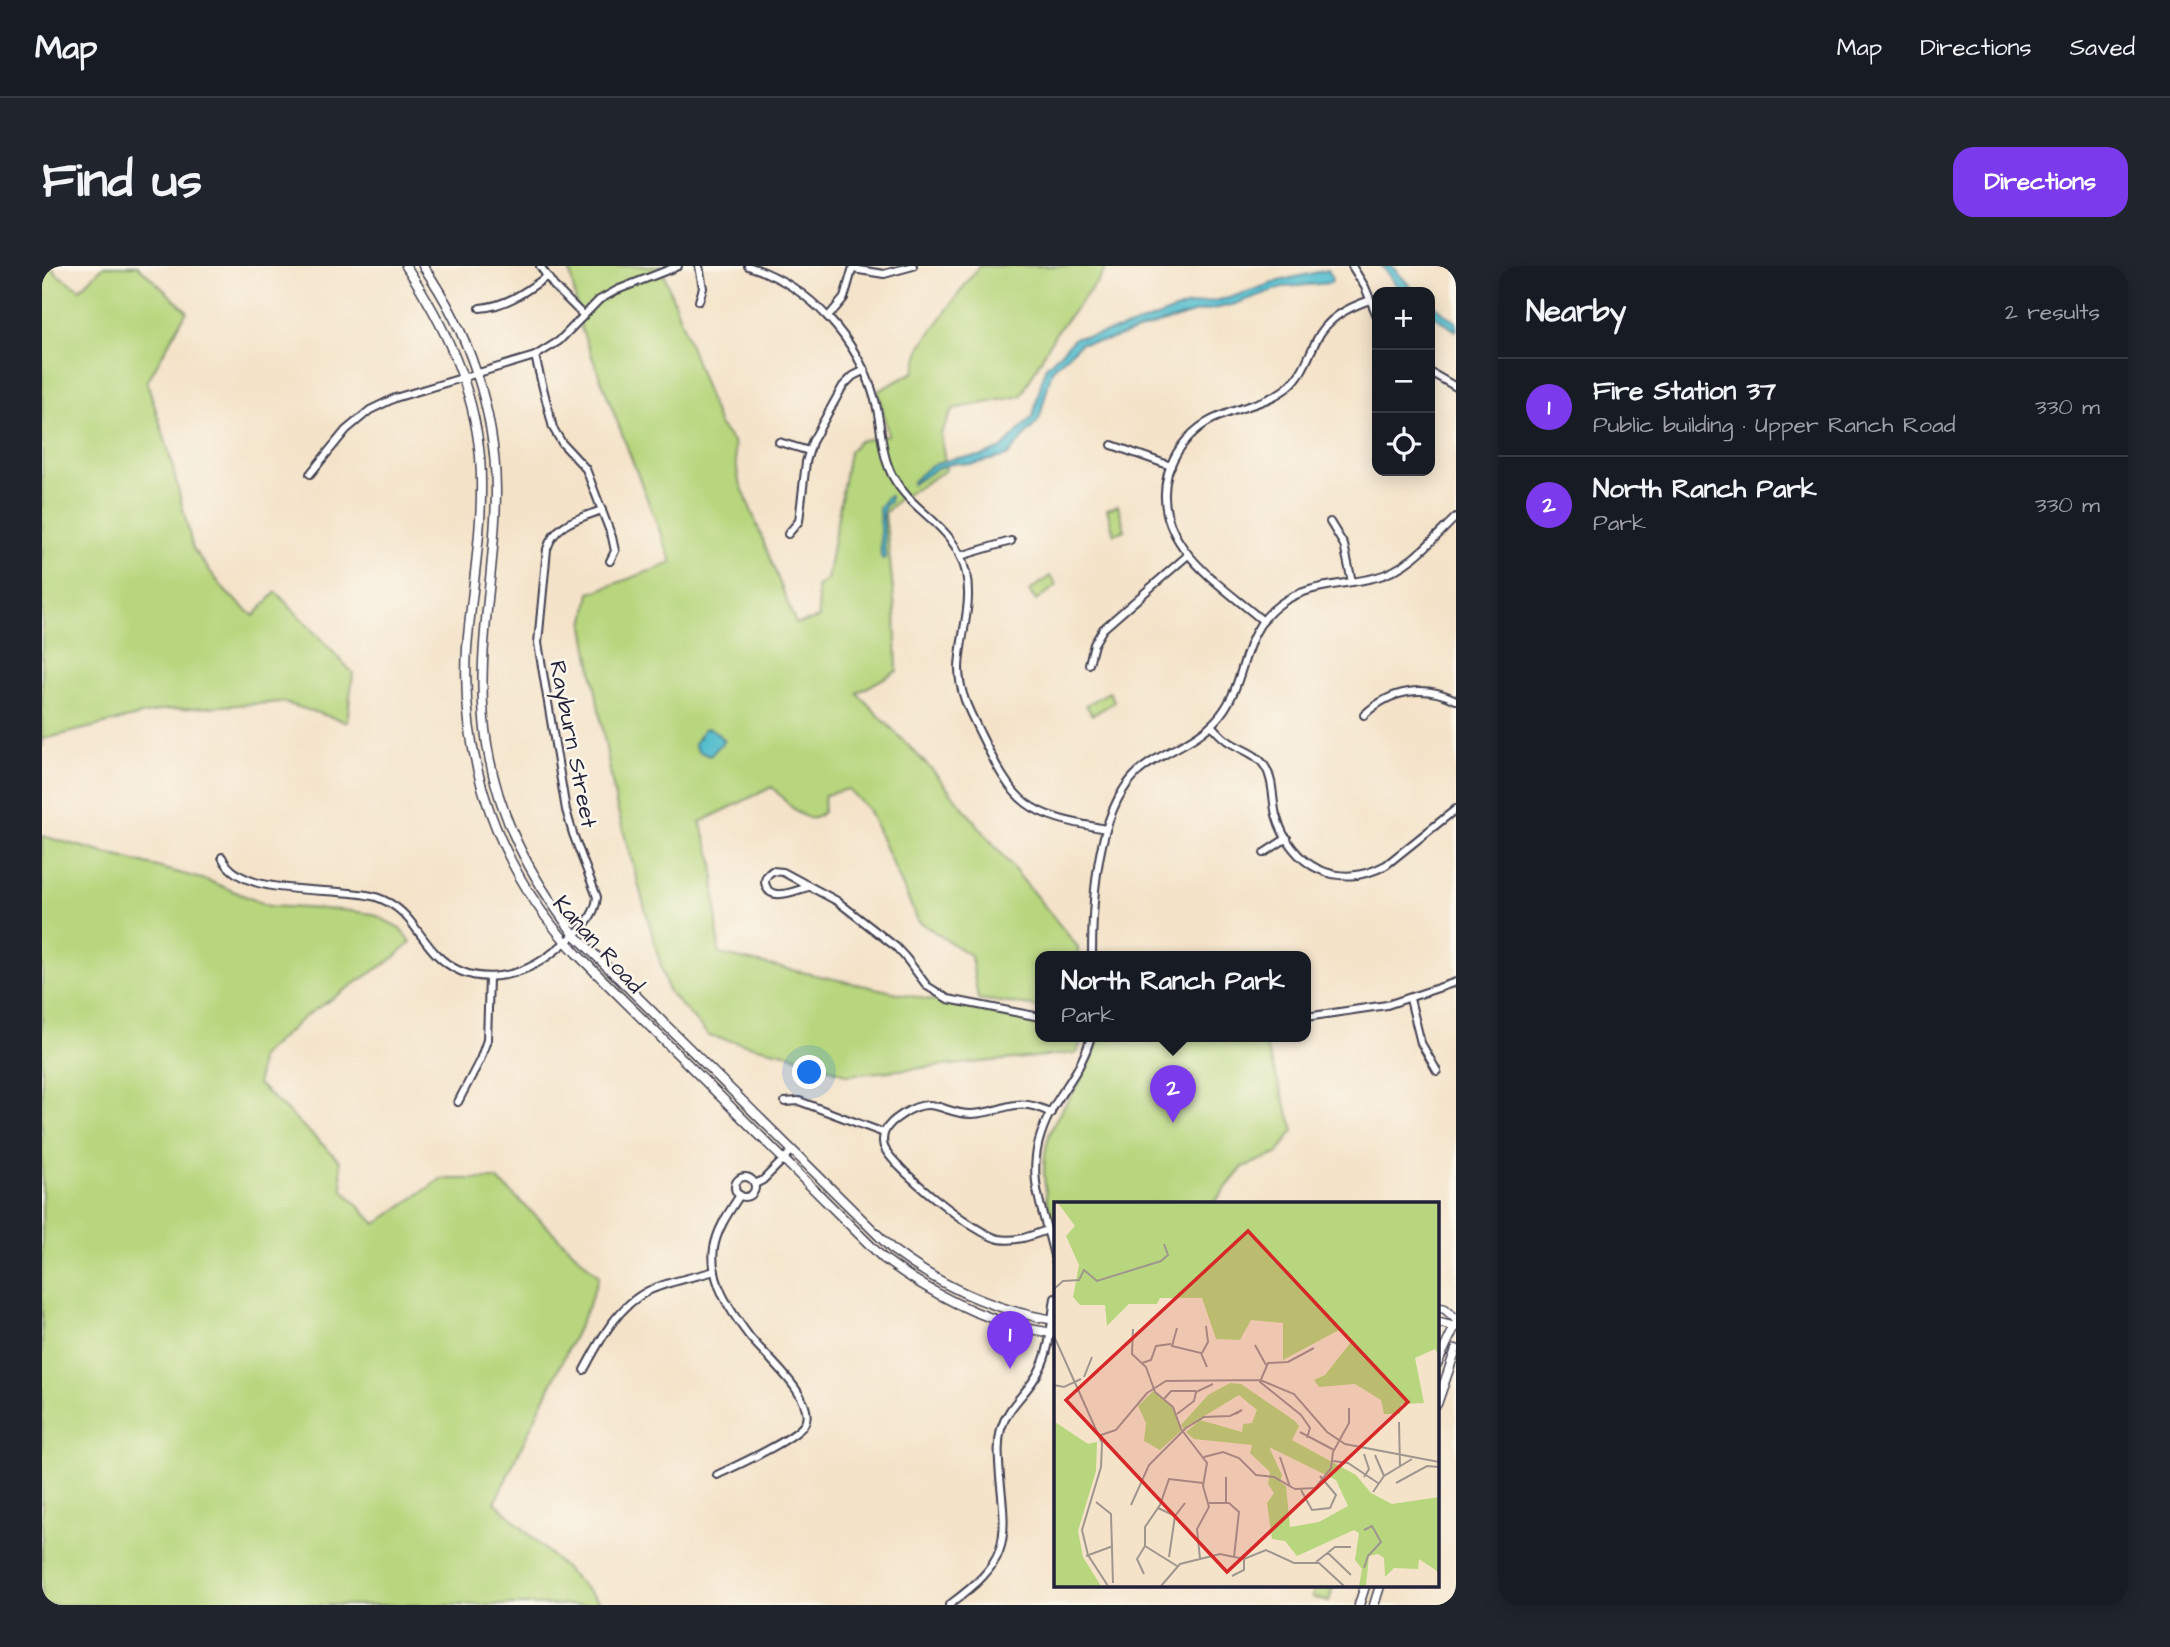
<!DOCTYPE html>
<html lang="en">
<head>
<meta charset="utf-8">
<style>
  body { margin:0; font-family:"Architects Daughter",sans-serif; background:#20242c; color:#f1f3f6 }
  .controls { position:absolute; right:21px; top:21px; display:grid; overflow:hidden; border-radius:14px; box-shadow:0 4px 18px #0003 }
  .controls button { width:63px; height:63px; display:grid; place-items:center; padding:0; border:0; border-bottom:2px solid #363941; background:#171b24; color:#f1f3f6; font:35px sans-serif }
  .you { position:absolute; left:768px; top:807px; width:24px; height:24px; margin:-18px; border:5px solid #fff; border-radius:50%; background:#1a73e8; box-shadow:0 0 0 10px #1a73e833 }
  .badge { display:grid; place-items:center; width:46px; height:46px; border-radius:50%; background:#7c3aed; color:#fff; font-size:23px; font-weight:700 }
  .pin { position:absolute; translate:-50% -58px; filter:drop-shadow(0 2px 4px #0008) }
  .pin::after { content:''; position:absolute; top:37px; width:24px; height:21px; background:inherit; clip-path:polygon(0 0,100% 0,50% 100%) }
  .popup { position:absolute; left:993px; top:685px; width:276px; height:91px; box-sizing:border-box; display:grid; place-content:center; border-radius:14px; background:#171b24; filter:drop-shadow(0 2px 5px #0005); font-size:23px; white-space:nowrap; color:#9ea1a6 }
  .popup b { font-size:26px; color:#f1f3f6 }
  .popup::after { content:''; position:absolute; left:50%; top:100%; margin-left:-14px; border:14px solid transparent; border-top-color:#171b24 }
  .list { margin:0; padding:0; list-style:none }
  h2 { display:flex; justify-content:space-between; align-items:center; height:91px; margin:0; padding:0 28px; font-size:30px }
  h2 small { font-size:23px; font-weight:400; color:#9ea1a6 }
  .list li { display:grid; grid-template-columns:46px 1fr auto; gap:21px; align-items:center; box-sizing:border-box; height:98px; padding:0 28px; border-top:2px solid #363941 }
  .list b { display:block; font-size:26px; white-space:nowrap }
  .list p { margin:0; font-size:23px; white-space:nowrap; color:#9ea1a6 }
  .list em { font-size:23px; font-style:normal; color:#9ea1a6 }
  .icon { flex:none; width:38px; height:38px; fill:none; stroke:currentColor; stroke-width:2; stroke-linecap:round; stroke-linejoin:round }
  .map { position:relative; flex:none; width:1414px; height:1339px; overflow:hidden; border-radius:21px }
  header { display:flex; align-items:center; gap:42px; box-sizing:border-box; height:98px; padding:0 35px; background:#171b24; border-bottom:2px solid #363941 }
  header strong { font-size:33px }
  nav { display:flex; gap:38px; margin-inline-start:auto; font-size:24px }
  .intro { display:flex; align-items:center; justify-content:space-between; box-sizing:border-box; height:168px; padding:0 42px }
  h1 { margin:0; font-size:49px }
  .button { padding:18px 32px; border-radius:21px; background:#7c3aed; color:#fff; font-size:24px; font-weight:700 }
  main { display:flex; gap:42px; padding:0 42px }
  aside { flex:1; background:#171b24; border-radius:21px; box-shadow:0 4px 18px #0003 }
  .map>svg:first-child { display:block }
  .green { fill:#b7d67d; stroke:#6c7c5c; stroke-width:2 }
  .water { fill:#52bdcd; stroke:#3a7084; stroke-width:2 }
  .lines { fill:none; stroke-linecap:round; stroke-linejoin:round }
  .street-casing { stroke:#423f50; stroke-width:10 }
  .secondary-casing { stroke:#423f50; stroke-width:11 }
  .street { stroke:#fff; stroke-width:6 }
  .secondary { stroke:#fff; stroke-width:8 }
  .labels { text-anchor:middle; stroke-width:5; stroke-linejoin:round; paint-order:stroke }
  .street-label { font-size:23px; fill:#22223b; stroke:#fbf7ec }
  .inset-road { fill:none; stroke:#a09690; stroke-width:2 }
  .view { fill:#d62828; fill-opacity:0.15; stroke:#d62828; stroke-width:3.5 }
  .inset-edge { fill:none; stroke:#22223b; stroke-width:3.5 }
</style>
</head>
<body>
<header>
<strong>Map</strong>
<nav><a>Map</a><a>Directions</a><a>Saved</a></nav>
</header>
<div class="intro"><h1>Find us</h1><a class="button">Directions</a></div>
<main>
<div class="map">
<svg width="1414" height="1339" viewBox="0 0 1414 1339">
  <rect width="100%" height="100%" fill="#fbf7ec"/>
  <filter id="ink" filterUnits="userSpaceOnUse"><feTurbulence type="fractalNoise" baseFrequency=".0143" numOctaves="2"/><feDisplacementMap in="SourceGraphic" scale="14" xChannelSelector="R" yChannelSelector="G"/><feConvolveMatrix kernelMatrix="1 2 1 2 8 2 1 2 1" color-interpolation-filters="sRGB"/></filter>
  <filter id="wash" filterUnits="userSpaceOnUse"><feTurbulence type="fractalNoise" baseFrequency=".00686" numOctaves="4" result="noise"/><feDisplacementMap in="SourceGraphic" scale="28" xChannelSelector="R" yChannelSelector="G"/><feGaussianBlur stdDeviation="1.57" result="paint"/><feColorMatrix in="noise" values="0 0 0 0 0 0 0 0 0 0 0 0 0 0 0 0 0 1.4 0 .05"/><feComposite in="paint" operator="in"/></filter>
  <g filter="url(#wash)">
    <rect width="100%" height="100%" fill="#f4e3c9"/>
    <g class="green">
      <path d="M0 0H8L16 9 38 23 62 0H96L145 45 105 116 127 186 151 283 185 327 212 350 234 326 311 407 305 456 240 436 120 444 1 473 0 482Z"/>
      <path d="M527 0H619L677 159 692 177 696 211 754 358 777 352 775 320 785 314 807 186 817 175 846 169 836 125 872 106 879 80 937 0H1065L1058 12 1013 68 979 130 911 143 899 168 904 204 856 234 843 247 853 344 855 405 815 427 892 506 1036 681V691H998V741L936 733 929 690 876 655 826 543 806 523 783 529 781 546C780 547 774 552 772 552 760 556 739 530 730 521L658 556 671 595 677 688 998 758V771H1040L1035 787 806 809 747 788 667 770 626 725 574 538 542 360 548 327 630 297 539 62Z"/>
      <path d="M1076 239 1083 264 1072 268 1065 243Z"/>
      <path d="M1008 310 1015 319 994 335 987 325Z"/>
      <path d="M1067 426 1073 436 1050 449 1044 439Z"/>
      <path d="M0 570 167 615 227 640 300 644 331 648 356 661 369 676 352 692 262 751 218 791 216 818 298 895 301 924 334 958 399 913H455L557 1010 546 1041 453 1236 561 1339H0Z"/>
      <path d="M1056 771H1221L1252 864 1235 888 1201 901 1171 938H1013V962C1000 925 996 883 1017 848 1033 823 1051 800 1056 771Z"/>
      <path d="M1273 1320H1291L1287 1336 1270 1331Z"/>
    </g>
    <g class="water">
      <path d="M1340 0H1350L1373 26H1359Z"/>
      <path d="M1286 4 1290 11 1289 17 1241 21 1190 39 1151 47 1063 75 1039 77 1010 104 997 154 965 190 930 198 912 197 894 203 870 218V216L888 200 913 192 939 190 960 182 991 150 1003 102 1034 71 1053 69 1090 60 1144 40 1187 32 1240 14Z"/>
      <path d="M1388 36 1414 56V65L1388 47Z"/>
      <path d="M846 230H848V236L844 238 841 245 843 292 841 293 839 291 837 242Z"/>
      <path d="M667 462 674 466 682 475 668 490 656 485 652 478 662 463Z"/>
    </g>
  </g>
  <g filter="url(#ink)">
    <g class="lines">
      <g class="street-casing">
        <g id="street">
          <path d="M498 0 512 20 541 49"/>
          <path d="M706 0C767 19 816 73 833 134 840 159 838 187 851 211 873 250 912 257 924 307 931 339 918 370 917 402 917 426 927 445 938 467 974 541 983 548 1064 563"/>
          <path d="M1310 0 1323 21 1335 50"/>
          <path d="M811 3 842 8 871 0"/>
          <path d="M657 35 661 22 657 0"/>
          <path d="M438 42C464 40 483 26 504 11"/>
          <path d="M786 51 802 32 811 1"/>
          <path d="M493 90 511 162 520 177 544 203 570 271 573 285 568 295"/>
          <path d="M1388 106 1414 121"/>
          <path d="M737 176 767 185"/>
          <path d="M1070 179 1129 200"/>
          <path d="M268 208 304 164 328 144 353 132 493 90 517 75 557 34 575 24 636 0"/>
          <path d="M1288 256 1302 279 1310 316"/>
          <path d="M746 268 757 255 764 196 770 176 801 120 811 110 823 104"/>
          <path d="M918 290 969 275"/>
          <path d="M1221 355C1177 317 1107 276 1126 207 1132 187 1146 168 1164 157 1190 141 1224 140 1247 120 1261 108 1266 91 1274 75 1285 52 1305 42 1328 34"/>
          <path d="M1047 398 1052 378 1061 363 1146 289"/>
          <path d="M1322 449C1348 424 1381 418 1414 434"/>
          <path d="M1169 459C1175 466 1181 473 1189 477 1202 485 1216 488 1224 502 1232 516 1230 533 1234 549 1249 601 1296 625 1344 599L1414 543"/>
          <path d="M1222 587 1245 572"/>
          <path d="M180 591C199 634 294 619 334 631 367 642 373 666 394 688 429 724 479 713 514 684 532 669 553 655 555 631L531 568 524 544 496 377 505 283C513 257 536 253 560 244"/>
          <path d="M766 621C755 624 729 636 724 620 721 613 725 609 730 605L741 606 795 635 854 681 864 692 885 720 906 733 998 751"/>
          <path d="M1050 691C1050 635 1054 532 1105 499 1130 482 1160 473 1179 448 1206 413 1198 367 1238 338 1267 317 1302 320 1335 311 1367 303 1391 273 1414 251"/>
          <path d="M1368 733 1379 777 1395 805"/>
          <path d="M1264 751 1345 739 1414 716"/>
          <path d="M416 836 438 794 445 774 447 712"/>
          <path d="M743 836 757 835 842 867C846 858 852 854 861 848 892 828 900 848 929 848 964 847 971 828 1009 847"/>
          <path d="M842 867C841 873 840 877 843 883 855 905 933 968 957 973 974 976 989 970 1005 964"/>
          <circle cx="703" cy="921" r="10"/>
          <path d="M713 918 721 914 750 885"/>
          <path d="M1013 994C1001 939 978 905 1008 847 1023 819 1039 805 1049 771"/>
          <path d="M542 1104C558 1074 576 1039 608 1024 628 1015 652 1011 673 1005"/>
          <path d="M675 1209C693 1200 755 1173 763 1157 775 1133 721 1088 707 1070 689 1046 667 1015 672 982 675 963 687 946 698 929"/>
          <path d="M907 1339C965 1296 966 1281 958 1211 957 1195 955 1179 959 1163 966 1139 987 1126 997 1105 1009 1083 1009 1056 1013 1032"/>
        </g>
      </g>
      <g class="secondary-casing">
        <g id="secondary">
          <path d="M364 0C402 58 432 121 438 191 443 254 430 319 425 382 418 494 457 606 535 688L841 992C892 1030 949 1060 1013 1067"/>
          <path d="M381 0C427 66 453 143 454 224 454 309 431 392 445 478 456 551 488 610 532 668L851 984C900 1021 953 1045 1013 1054"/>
          <path d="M1395 1041 1403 1043 1414 1053"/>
          <path d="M1395 1056 1414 1061"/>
          <path d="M1395 1098 1414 1058"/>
          <path d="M1395 1138 1414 1083"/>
          <path d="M1317 1339 1323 1320"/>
          <path d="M1332 1339 1338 1320"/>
        </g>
      </g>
      <use href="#street" class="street"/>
      <use href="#secondary" class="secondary"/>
    </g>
  </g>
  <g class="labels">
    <g class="street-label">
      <text transform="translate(532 478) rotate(79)" y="8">Rayburn Street</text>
      <text transform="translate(557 678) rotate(48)" y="8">Kanan Road</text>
    </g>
  </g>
  <g transform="translate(1012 936)">
    <rect width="385" height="385" fill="#f4e3c9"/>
    <path d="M4 1H385V154L381 147 361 156 370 201 347 202 346 212H330L327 198 301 182 265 185 260 178 271 173 297 140 287 127 229 158V121L197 118 186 138 162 137 148 96H106L103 102H75L53 124 51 103H26L19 95 25 63 12 34 21 24ZM176 181 187 182 241 219 245 224 238 238 302 273 317 291 338 302 385 295V377L383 369 365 357 364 367 340 366 331 375 330 356 324 352 315 354 312 384H305L308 367 301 358 305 331 300 328 243 354 231 339 218 337 213 301 220 291 214 282 216 270 196 251 198 243 140 237 132 230 146 218 188 230 189 222 198 221 203 208 185 193 129 227 127 223 154 193ZM215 245 282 278 294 304 265 320 236 325 232 284 226 280 228 273ZM99 189 119 206 127 229 106 248 90 239 92 221 84 204ZM0 208 1 220 34 242 43 240 42 269 24 329 29 355 47 384H0Z" fill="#b7d67d" fill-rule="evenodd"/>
    <path class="inset-road" d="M0 87 9 79 25 78 30 68 43 79 107 59 114 53 110 42M123 126 118 144 147 151 153 165M79 127 78 152 92 165 101 190 119 205 127 227 153 261 149 284 155 305 143 327 146 357M0 134 48 241 47 265 28 328 34 353 54 384M201 143 212 163M148 151 154 140 152 124M88 161 97 158 102 144 117 142M30 175 38 155M0 183 10 185 27 177M110 197 117 189H142M123 212 140 199 142 190 159 182M345 220 346 265M246 230 280 248M44 234 62 228 93 191 112 179 206 178 240 192 273 230 291 242 385 260M253 236 256 226 247 213 206 180 214 161 234 160 260 146M321 253 330 274M150 255 169 250 185 256 202 273 220 275 241 287 261 286 277 266 279 250 295 221V206M226 255 236 285M279 259 294 261 324 281M172 275V300M310 275 315 267 310 252M342 281 373 264 385 265M247 288 258 308 276 306 282 293 266 274M319 290 330 274 358 257M42 300 57 312 59 381M155 301H175L185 310 180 355M77 303 95 263 132 226 150 215 176 214 188 208 182 212M104 306 121 314 131 301M310 328 318 324 327 340 314 354 310 366M274 351 297 373M32 354 59 344M115 355 121 314M262 360 281 345H297M123 364 91 344V325L106 303 115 277 149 281M90 372 83 357 91 344M178 374 190 368V357M107 384 126 362 166 352 190 357 212 348 240 361H265L290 384"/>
    <path class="view" d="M194 29 354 200 173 370 12 198Z"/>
    <rect width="385" height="385" class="inset-edge"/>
  </g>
</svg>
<div class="controls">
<button>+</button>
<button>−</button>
<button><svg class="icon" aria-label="locate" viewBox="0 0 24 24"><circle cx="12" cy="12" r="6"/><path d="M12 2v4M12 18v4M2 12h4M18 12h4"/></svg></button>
</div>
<div class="you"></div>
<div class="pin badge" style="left:968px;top:1103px">1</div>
<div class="pin badge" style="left:1131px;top:857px">2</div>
<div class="popup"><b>North Ranch Park</b>Park</div>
</div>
<aside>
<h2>Nearby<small>2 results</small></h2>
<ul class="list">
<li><span class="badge">1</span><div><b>Fire Station 37</b><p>Public building · Upper Ranch Road</p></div><em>330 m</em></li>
<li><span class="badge">2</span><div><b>North Ranch Park</b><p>Park</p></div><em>330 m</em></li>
</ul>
</aside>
</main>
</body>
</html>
